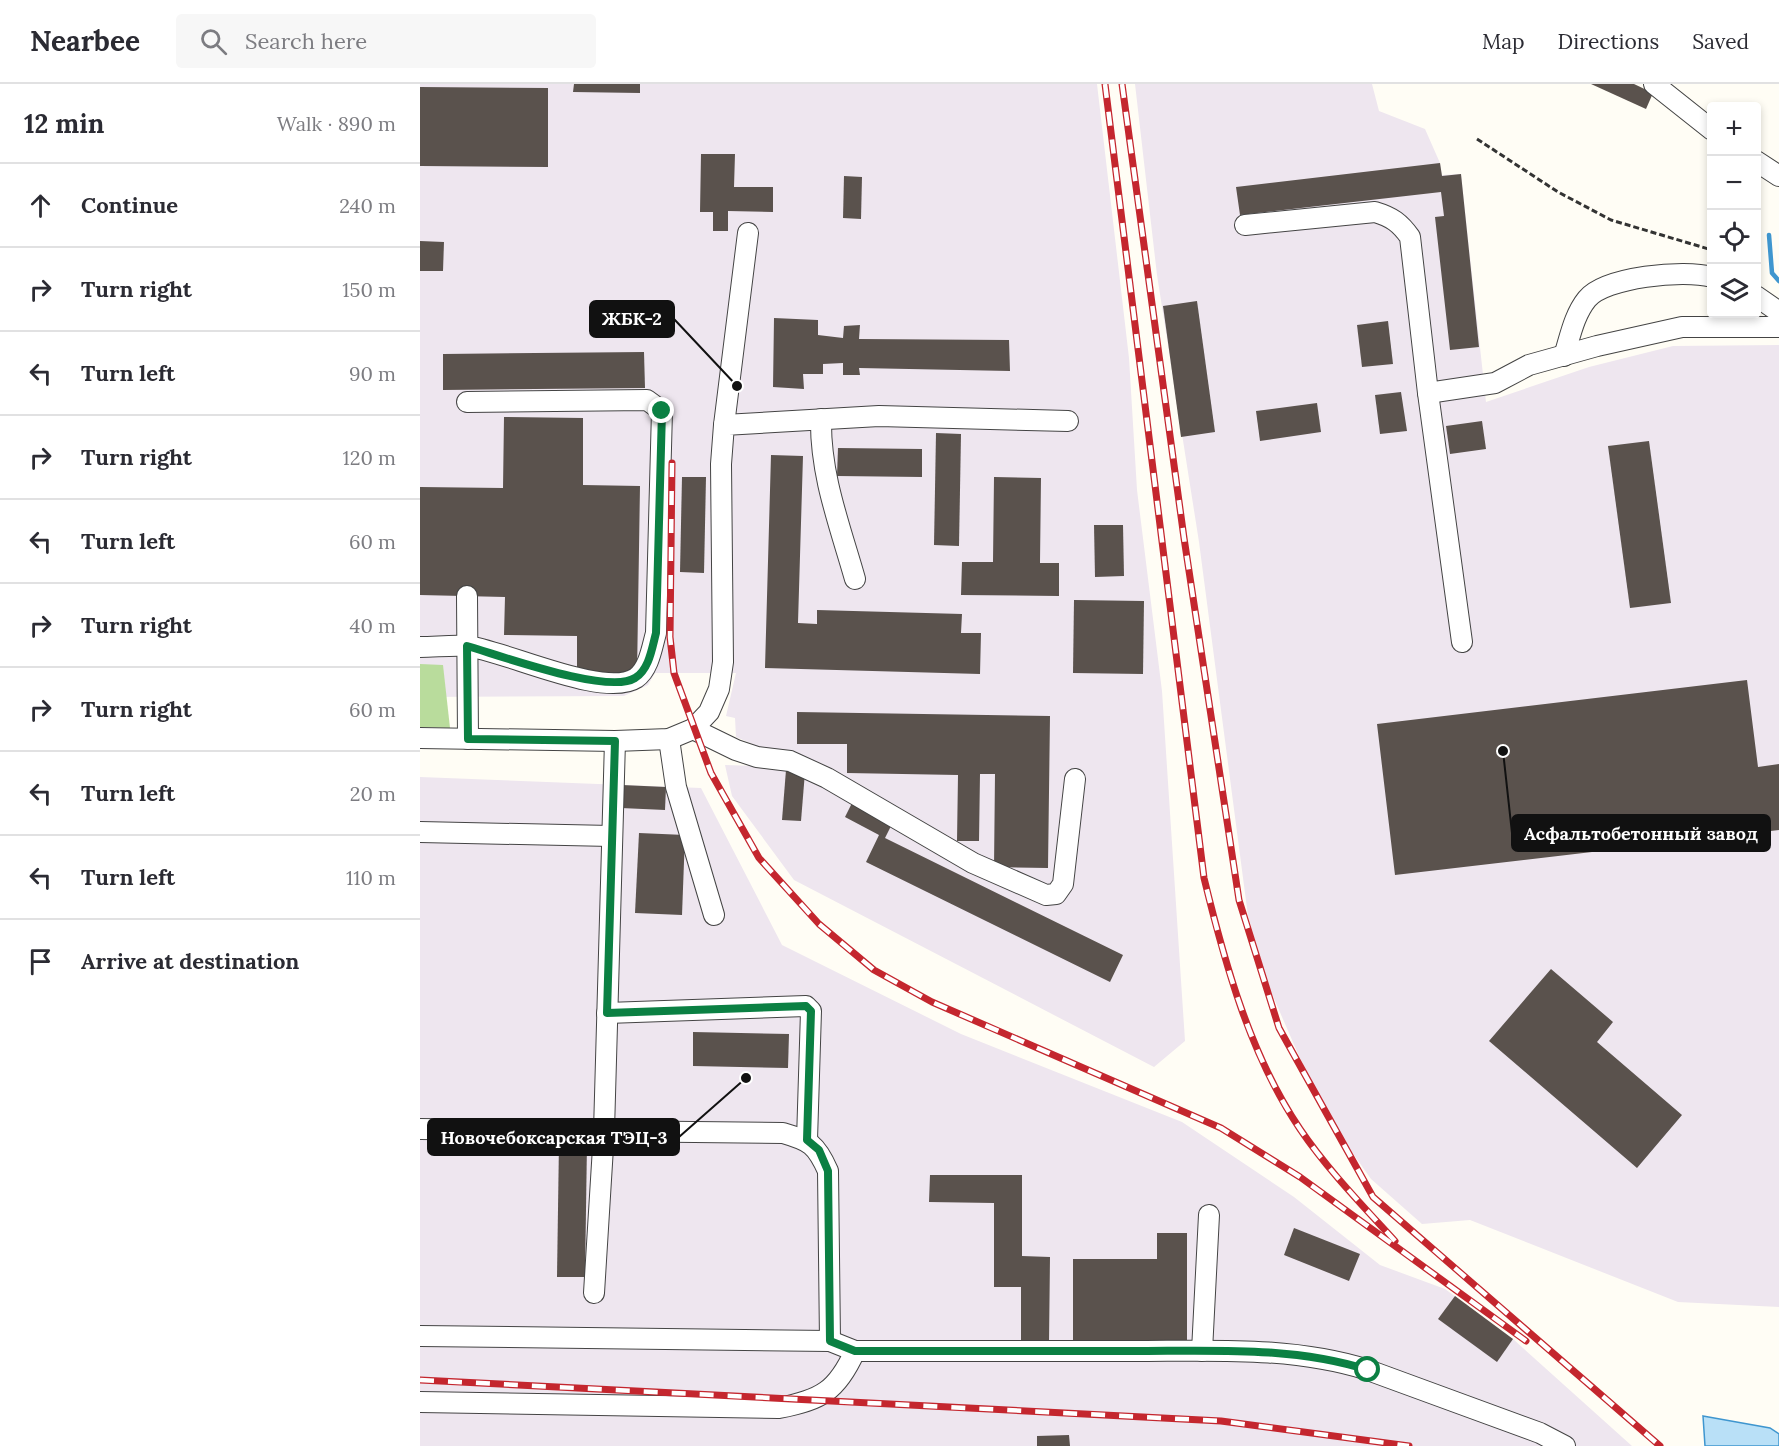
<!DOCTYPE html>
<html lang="en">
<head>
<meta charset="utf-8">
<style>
  body { margin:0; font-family:Lora,serif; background:#f7f7f7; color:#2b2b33 }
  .controls { position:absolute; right:18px; top:18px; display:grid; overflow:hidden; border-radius:6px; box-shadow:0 3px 9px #0003 }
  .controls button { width:54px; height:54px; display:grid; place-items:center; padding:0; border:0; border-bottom:2px solid #e1e1e2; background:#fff; color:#2b2b33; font:30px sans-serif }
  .stop { position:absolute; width:18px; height:18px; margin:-14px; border:4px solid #0b8043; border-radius:50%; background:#fff }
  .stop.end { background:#0b8043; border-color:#fff; box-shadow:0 2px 6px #0008 }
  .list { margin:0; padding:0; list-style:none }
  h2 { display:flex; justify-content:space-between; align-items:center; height:78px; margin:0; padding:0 24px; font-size:26px }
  h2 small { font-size:20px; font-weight:400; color:#7c7c81 }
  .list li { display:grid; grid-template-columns:39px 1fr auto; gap:18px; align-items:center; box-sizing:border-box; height:84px; padding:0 24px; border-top:2px solid #e1e1e2 }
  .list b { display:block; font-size:22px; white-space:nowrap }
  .list em { font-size:20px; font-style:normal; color:#7c7c81 }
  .icon { flex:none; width:33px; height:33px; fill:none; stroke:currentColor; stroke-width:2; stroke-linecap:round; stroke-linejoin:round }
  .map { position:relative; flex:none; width:1359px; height:1362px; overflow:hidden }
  header { display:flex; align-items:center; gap:36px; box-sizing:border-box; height:84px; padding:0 30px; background:#fff; border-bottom:2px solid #e1e1e2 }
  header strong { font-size:28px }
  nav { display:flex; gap:33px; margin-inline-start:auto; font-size:21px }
  .search { width:420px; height:54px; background:#f7f7f7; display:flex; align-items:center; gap:15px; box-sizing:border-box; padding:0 21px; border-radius:6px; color:#7c7c81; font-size:22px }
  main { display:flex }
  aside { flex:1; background:#fff }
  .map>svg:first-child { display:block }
  .industrial { fill:#eee6ef }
  .forest { fill:#b9dc9c }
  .water { fill:#b9e0f7; stroke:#3f96cf; stroke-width:1.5 }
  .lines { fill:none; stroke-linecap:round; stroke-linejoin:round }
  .stream { stroke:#3f96cf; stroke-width:4.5 }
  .building { fill:#5a524d }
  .minor-casing { stroke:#444; stroke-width:22 }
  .path { stroke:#333; stroke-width:3; stroke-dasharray:6 3; stroke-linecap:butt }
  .minor { stroke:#fff; stroke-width:20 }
  .rail-casing { stroke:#c4262e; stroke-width:7 }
  .rail { stroke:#fff; stroke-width:4.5; stroke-dasharray:14; stroke-linecap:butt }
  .route { stroke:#0b8043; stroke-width:8 }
  .leader { fill:none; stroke:#111; stroke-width:2 }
  .callout-dot { fill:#111; stroke:#fff; stroke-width:2 }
  .callout { fill:#111; stroke:#111; stroke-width:2 }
  .callout-label { font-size:18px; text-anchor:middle; font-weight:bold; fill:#fff }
</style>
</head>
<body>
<header>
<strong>Nearbee</strong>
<div class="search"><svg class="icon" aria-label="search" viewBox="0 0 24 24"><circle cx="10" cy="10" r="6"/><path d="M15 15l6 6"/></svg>Search here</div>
<nav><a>Map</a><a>Directions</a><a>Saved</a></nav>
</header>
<main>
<aside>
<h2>12 min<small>Walk · 890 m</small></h2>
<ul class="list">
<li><svg class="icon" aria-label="ahead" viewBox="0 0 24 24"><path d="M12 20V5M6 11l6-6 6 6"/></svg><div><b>Continue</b></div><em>240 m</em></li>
<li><svg class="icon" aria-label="right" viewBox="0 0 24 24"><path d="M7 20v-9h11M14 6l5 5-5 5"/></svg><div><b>Turn right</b></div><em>150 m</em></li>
<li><svg class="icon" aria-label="left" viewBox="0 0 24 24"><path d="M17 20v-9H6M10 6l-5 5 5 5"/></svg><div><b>Turn left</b></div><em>90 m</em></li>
<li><svg class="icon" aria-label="right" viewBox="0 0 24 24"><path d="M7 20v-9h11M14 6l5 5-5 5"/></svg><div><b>Turn right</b></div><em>120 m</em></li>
<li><svg class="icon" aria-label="left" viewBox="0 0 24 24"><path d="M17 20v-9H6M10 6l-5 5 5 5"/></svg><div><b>Turn left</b></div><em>60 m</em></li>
<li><svg class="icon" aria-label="right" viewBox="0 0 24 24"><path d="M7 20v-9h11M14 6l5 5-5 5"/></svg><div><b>Turn right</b></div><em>40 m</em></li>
<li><svg class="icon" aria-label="right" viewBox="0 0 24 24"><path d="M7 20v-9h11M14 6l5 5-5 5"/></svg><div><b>Turn right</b></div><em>60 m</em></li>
<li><svg class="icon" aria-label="left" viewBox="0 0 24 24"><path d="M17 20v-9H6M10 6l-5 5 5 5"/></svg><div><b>Turn left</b></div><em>20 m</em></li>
<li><svg class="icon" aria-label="left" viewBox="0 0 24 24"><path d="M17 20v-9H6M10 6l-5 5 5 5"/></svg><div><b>Turn left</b></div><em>110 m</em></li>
<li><svg class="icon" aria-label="arrive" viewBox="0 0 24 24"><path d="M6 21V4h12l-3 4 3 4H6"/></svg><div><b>Arrive at destination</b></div></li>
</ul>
</aside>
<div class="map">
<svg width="1359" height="1362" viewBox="0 0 1359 1362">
  <rect width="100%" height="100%" fill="#fffdf5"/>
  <g class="industrial">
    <path d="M0 0H677L709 274 717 406 742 607 765 957 734 983 374 796 312 712 305 681 337 682V662L316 653 315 634 306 632 316 589H235L228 601 204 612 0 613Z"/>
    <path d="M715 0H952L959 27 1005 45 1020 79 1022 91 1041 90 1066 318 1169 283 1253 262 1359 261V1223L1258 1218 1050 1136 1002 1140 951 1095 917 1047 879 972 849 903 828 832 779 458 737 191Z"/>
    <path d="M0 693 281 704 362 861 541 950 762 1038 874 1113 960 1181 1025 1205 1093 1255 1212 1362H0Z"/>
  </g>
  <path class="forest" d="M0 580 23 581 30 644 0 643Z"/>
  <path class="water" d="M1283 1332 1350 1344 1359 1350V1362H1285Z"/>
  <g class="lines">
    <path class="stream" d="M1349 151 1352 189 1359 197"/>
  </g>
  <g class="building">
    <path d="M154 0H220V9L153 8Z"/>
    <path d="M1171 0H1214L1233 9 1226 25Z"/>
    <path d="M0 3 128 4V83L0 82Z"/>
    <path d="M281 70H315L314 103H353V128L308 127V147H293V128H280Z"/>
    <path d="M1020 79 1022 92 1041 90 1059 263 1030 266 1015 133 1024 132 1021 108 820 131 816 103Z"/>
    <path d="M424 92 442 93 441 135 423 134Z"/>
    <path d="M0 157 24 158 23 187H0Z"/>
    <path d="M777 217 795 348 761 353 743 222Z"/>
    <path d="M354 234 398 236V251L423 254 424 242 440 241 439 255 589 256 590 287 439 284 440 291H423V279L403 280V290H383L384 305 353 303Z"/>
    <path d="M968 237 973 280 942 283 937 241Z"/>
    <path d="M224 268 225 304 23 306V270Z"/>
    <path d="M981 308 987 347 960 350 955 311Z"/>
    <path d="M897 319 901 348 840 357 836 327Z"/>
    <path d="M84 333 163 334V401L220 402 217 591 157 590V552L84 551 85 513 0 511V403L83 404Z"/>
    <path d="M1062 337 1066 365 1030 370 1026 342Z"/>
    <path d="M516 349 541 350 539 462 514 461Z"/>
    <path d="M1229 357 1251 519 1210 524 1188 362Z"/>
    <path d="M418 364 502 365V393L417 392Z"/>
    <path d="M351 371 383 372 378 539 397 540V526L542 530 541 549H561L560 590 345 584Z"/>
    <path d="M262 393H286L284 489 260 488Z"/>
    <path d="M574 393 621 394 620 479H639V512L541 511 542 478H573Z"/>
    <path d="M674 441H703L704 492 675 493Z"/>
    <path d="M654 516 724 517 723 590 653 589Z"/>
    <path d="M1327 596 1338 683 1359 680V746L975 791 957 640Z"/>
    <path d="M377 628 630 632 628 784 574 783 575 690H560L559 757H537L538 691 427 689V660H377Z"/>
    <path d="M366 686 385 688 381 737 362 736Z"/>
    <path d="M202 701 246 703 245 726 201 724Z"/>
    <path d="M433 717 473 738 465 754 703 871 690 898 446 778 459 751 425 733Z"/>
    <path d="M219 749 265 751 262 831 215 829Z"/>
    <path d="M1131 885 1193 938 1177 958 1262 1031 1217 1084 1069 957Z"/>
    <path d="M273 948 369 950 368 984 273 982Z"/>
    <path d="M139 1058 167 1059 165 1193H137Z"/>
    <path d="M510 1091H602V1172L630 1173 629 1260H601V1203H574V1119L509 1118Z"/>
    <path d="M874 1144 940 1170 929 1197 864 1171Z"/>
    <path d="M737 1149H767V1258L653 1257V1175H737Z"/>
    <path d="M1035 1212 1093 1255 1077 1278 1018 1235Z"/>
    <path d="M649 1351 650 1362H617V1352Z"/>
  </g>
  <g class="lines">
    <g class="minor-casing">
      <g id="minor">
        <path d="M1234 0 1292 46"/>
        <path d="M1336 77 1359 92"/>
        <path d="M825 141 955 128C972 133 980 139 990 153L1008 309 1042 558"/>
        <path d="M1336 212 1359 228"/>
        <path d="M1144 272C1150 253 1154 231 1167 215 1185 193 1264 185 1292 193"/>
        <path d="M1008 309 1075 299 1109 281 1177 262 1262 243H1359"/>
        <path d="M401 335C400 391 420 442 435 495"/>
        <path d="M304 341 328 149"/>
        <path d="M47 512 48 655"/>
        <path d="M0 563C15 563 31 561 46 562 84 566 184 615 216 594 229 585 232 563 236 549L242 327 227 316 47 318"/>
        <path d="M273 645 316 666 337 673 370 677 407 694 553 779 626 811 636 810 643 800 655 695"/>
        <path d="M0 654 195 657 249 655 273 645 289 628 299 605 303 578 301 380 304 341 459 332 648 337"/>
        <path d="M249 655 256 703 294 831"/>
        <path d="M0 748 191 752"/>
        <path d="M187 929 386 922 391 927 387 1056"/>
        <path d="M0 1045 363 1049C390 1057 396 1060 408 1087L410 1257"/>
        <path d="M174 1209 184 1047 195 657"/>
        <path d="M0 1252 410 1257 435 1267C527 1267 620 1267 713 1267 790 1267 873 1262 948 1286L1120 1349 1145 1362"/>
        <path d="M782 1267 789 1131"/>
        <path d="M0 1318 359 1324C401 1316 417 1307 435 1267"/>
      </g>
    </g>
    <g class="path">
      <path d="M1057 55 1138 108 1191 136 1292 166"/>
      <path d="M1336 184V189"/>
    </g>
    <use href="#minor" class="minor"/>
    <g class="rail-casing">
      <g id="rail">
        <path d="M685 0 784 794C805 880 830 971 880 1045 907 1085 943 1122 975 1157"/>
        <path d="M702 0 764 454 819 816 859 944 953 1113 1240 1362"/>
        <path d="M252 379 250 553 254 589 291 689 339 774 399 840 454 886 512 918 801 1044 880 1093 1106 1257"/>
        <path d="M0 1296 801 1337 989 1362"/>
      </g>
    </g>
    <use href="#rail" class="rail"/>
  </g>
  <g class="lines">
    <path class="route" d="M242 327 236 549C232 564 229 586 215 594 188 611 79 571 47 562L48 655 195 657 187 929 386 922 391 927 387 1056 399 1066 408 1087 410 1257 435 1267C527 1267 620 1267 713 1267 791 1267 873 1262 948 1286"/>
  </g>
  <path class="leader" d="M317 302L254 235M1083 667L1092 749M326 994L259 1053"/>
  <g class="callout-dot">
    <circle cx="317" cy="302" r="6"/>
    <circle cx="1083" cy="667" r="6"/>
    <circle cx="326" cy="994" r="6"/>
  </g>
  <g class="callout">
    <rect x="170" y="217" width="84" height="36" rx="6"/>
    <rect x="1092" y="731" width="258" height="36" rx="6"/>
    <rect x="8" y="1035" width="251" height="36" rx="6"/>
  </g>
  <g class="callout-label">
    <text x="212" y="241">ЖБК-2</text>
    <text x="1221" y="756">Асфальтобетонный завод</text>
    <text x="134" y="1060">Новочебоксарская ТЭЦ-3</text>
  </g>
</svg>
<div class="controls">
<button>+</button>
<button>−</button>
<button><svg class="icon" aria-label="locate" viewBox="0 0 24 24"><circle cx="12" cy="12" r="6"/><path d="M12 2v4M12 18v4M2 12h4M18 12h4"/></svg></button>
<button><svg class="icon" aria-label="layers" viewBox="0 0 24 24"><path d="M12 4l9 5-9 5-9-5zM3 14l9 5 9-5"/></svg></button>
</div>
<div class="stop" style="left:948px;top:1286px"></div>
<div class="stop end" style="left:242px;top:327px"></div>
</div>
</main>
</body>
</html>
